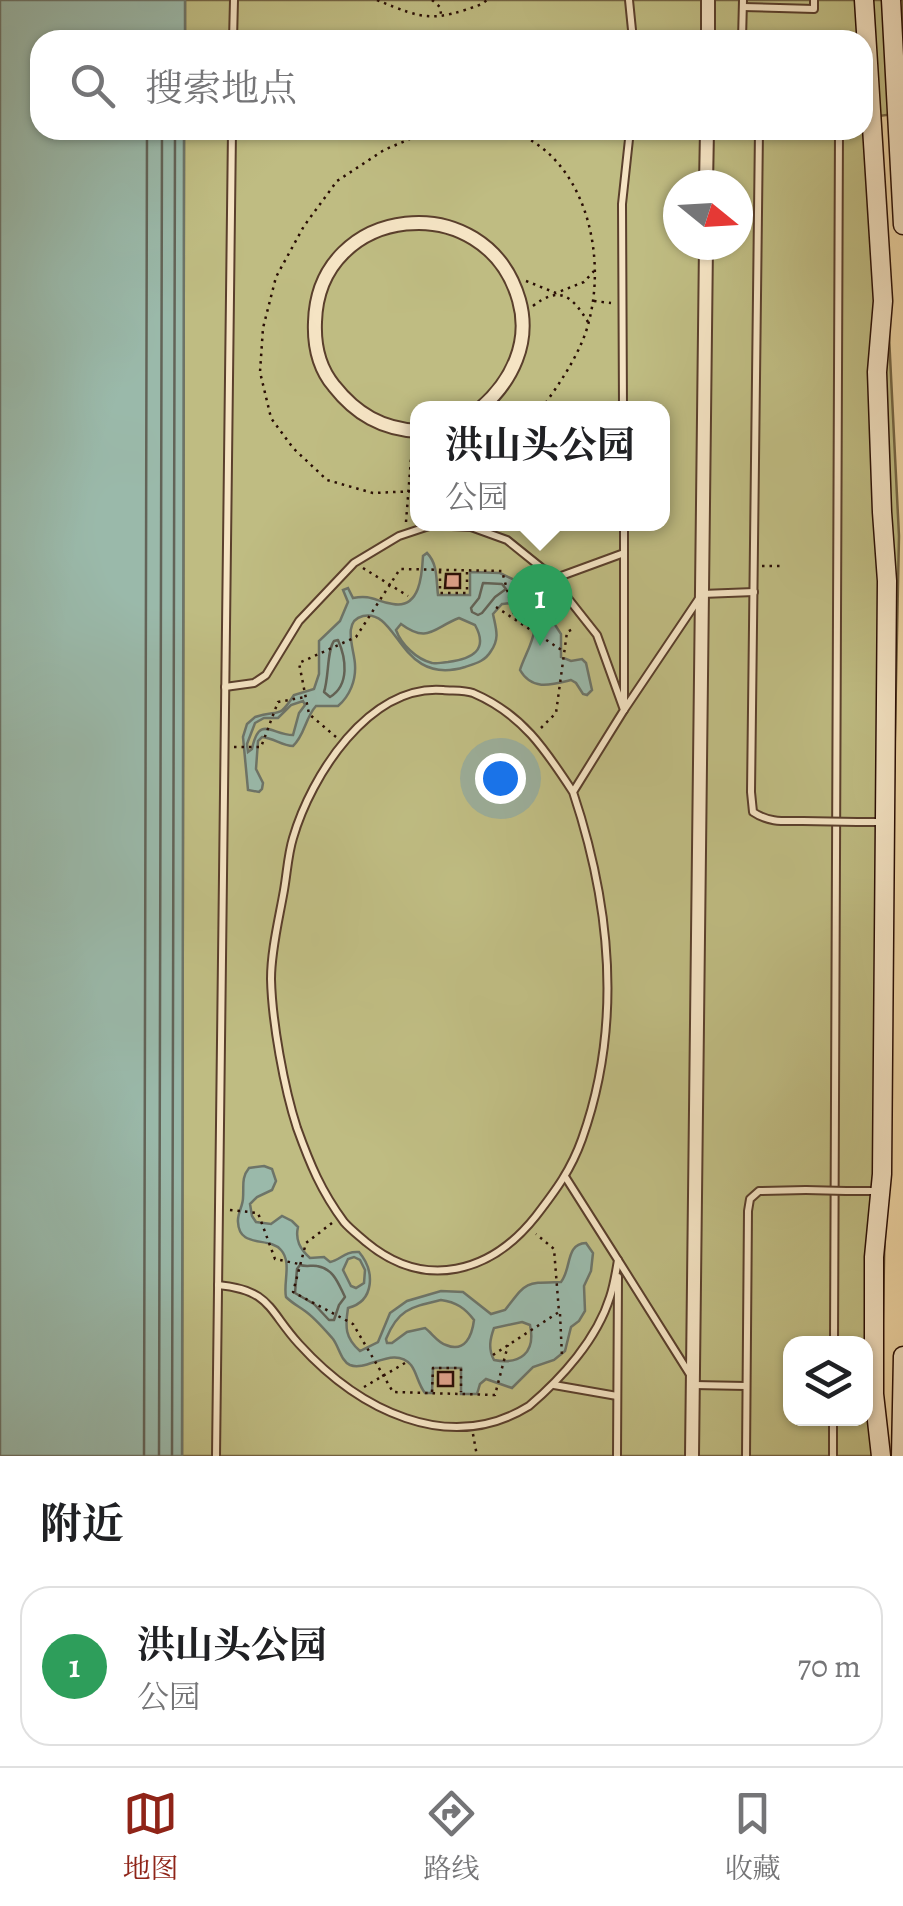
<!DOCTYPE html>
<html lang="zh">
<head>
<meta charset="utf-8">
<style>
  body { margin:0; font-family:Alegreya,"Noto Serif SC",serif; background:#f2f2f2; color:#202124 }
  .controls { position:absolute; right:30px; bottom:30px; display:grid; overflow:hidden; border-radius:20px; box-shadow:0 2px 8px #0004 }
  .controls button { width:90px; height:90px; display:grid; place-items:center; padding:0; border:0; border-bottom:2px solid #e0e0e0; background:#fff; color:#202124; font:50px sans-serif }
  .compass { position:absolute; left:663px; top:170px; width:90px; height:90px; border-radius:50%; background:#fff; box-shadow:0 2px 8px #0004; rotate:108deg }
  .you { position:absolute; left:500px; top:778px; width:35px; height:35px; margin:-25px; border:8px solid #fff; border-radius:50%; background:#1a73e8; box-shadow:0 0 0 15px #1a73e833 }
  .badge { display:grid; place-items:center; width:65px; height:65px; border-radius:50%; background:#8f2418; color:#fff; font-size:32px; font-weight:700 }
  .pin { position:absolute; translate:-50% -82px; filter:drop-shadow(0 2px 5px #0008) }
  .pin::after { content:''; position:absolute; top:52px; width:35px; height:30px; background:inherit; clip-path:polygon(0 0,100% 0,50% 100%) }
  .popup { position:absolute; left:410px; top:401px; width:260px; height:130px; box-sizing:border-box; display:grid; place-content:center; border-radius:20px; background:#fff; filter:drop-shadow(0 2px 8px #0005); font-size:32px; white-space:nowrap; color:#757577 }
  .popup b { font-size:38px; color:#202124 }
  .popup::after { content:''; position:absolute; left:50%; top:100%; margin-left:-20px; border:20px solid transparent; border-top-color:#fff }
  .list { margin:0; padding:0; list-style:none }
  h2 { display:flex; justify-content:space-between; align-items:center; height:130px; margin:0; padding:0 40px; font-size:42px }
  h2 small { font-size:32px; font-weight:400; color:#757577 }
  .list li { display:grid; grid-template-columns:65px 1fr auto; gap:30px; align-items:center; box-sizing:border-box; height:160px; margin:0 20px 20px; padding:0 20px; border:2px solid #e0e0e0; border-radius:30px }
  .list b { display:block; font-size:38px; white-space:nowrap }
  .list p { margin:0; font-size:32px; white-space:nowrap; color:#757577 }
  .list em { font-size:32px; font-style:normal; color:#757577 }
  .icon { flex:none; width:55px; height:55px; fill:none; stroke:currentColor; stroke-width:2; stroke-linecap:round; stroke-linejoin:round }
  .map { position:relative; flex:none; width:903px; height:1456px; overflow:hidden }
  .search { position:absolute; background:#fff; box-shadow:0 2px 8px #0004; left:30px; right:30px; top:30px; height:110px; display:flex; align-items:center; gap:25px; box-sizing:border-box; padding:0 35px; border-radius:30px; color:#757577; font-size:38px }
  .sheet { height:310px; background:#fff }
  nav { display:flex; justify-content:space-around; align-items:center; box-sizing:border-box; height:140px; border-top:2px solid #e0e0e0; background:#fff; font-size:28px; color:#757577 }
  nav a { display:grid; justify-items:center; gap:5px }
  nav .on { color:#8f2418 }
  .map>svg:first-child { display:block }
  .green { fill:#bfbc82; stroke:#746443; stroke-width:2.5; fill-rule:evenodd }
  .water { fill:#9ab9aa; stroke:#6d7468; stroke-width:2.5; fill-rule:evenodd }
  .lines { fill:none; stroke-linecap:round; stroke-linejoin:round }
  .shore { stroke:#626357; stroke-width:2.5 }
  .building { fill:#e1a38c; stroke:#290d04; stroke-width:2.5 }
  .lane-casing { stroke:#5a3f2c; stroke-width:10 }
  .street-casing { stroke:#5a3f2c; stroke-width:16 }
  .secondary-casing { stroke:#290d04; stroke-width:21 }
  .path { stroke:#290d04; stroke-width:2.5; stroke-dasharray:2.5 5; stroke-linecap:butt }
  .lane { stroke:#f5e4c4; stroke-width:6 }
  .street { stroke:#f5e4c4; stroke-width:12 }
  .secondary { stroke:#f5e4c4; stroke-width:18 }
  .lane-bridge-casing { stroke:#5a3f2c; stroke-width:10; stroke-linecap:butt }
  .lane-bridge { stroke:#f5e4c4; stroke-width:6 }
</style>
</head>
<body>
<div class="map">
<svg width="903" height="1456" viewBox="0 0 903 1456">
  <rect width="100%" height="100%" fill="#efd6a5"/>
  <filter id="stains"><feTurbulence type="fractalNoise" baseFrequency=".002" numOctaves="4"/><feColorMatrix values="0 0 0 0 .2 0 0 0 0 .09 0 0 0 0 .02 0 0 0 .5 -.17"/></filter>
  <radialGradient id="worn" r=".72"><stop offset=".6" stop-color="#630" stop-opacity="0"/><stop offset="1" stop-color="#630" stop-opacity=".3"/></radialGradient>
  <path class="green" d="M185 0H903V113L878 116 899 536 880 1456H182L184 130H863V40H185ZM678 185H738V245H678ZM418 408H662V524H418ZM790 1344H866V1418H790Z"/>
  <g class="water">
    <path d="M0 0H185V40H40V130H184L182 1456H0Z"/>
    <path d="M427 553C438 564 436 580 438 595H470V572L500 573 523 584 541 603 561 634V657L571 661 582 659 586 663 592 690 587 695 583 694 576 683 571 680C551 685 532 691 520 670 526 650 546 625 525 609 518 602 511 603 502 604L493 614C496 629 500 638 491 651 485 661 477 663 465 667 399 687 399 608 363 616 341 621 355 651 355 665 356 680 350 696 338 706H316C305 718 305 735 293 746 282 746 274 738 262 737L258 741 256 769 263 783 262 789 259 792 248 790 243 737 247 724 255 717C280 709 278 720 294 695L314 689 319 674V641L340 621 348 602 343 590 348 588 353 598C372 594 376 602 393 604 420 609 422 575 423 556ZM459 618 475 625C489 650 472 659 448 662 446 662 434 664 432 663 416 659 401 644 396 630L401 624C428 644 433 628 459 618ZM303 701 305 705 299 713 293 735C272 735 259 714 252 749L248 752 247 744 255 723 264 718H278L291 705Z"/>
    <path d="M264 1166 272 1169 276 1181 272 1190 257 1197 250 1204 252 1216 256 1222 271 1224 282 1216 292 1221 298 1227C295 1240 300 1249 310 1258L324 1257 330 1262C341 1260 344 1251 359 1252 375 1271 375 1301 348 1308 345 1327 345 1338 360 1351L378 1342 390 1313 407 1301 441 1291 463 1292 491 1314 505 1310C528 1281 523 1283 561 1282 572 1268 565 1244 586 1243L593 1253 591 1271 584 1286 585 1311 579 1321 571 1327 565 1351 554 1360 533 1367 512 1388 486 1379 480 1384 477 1394H461V1368H433L432 1393H425C418 1384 417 1373 411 1365 394 1345 367 1372 350 1365 341 1361 339 1347 333 1339 325 1330 315 1318 305 1311 298 1306 292 1303 286 1297 283 1283 292 1262 281 1250 269 1236 239 1249 238 1222 237 1214 243 1206 243 1198 244 1186 241 1178 249 1168ZM354 1257 360 1260 365 1270 364 1283 356 1288 351 1286 343 1270 348 1259ZM441 1300C456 1302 465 1308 474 1320 472 1336 465 1353 446 1345 437 1342 432 1333 425 1328L407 1332 392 1343H387L386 1339C398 1309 411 1307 441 1300ZM522 1322 530 1325C536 1353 520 1365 494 1360 488 1349 490 1339 494 1328Z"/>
  </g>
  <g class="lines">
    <g class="shore">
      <path d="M483 583 502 584 506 589 495 597 482 613 478 615 472 612 471 608 479 598Z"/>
      <path d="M338 640C346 658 350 685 330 697L324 692C329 677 327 650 334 641Z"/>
      <path d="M300 1265C306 1267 312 1265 317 1266 334 1269 338 1283 345 1297L339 1305 334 1320H329L314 1304 295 1293 297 1269Z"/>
      <path d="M144 1456 147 130"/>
      <path d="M159 1456 162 130"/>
      <path d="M172 1456 175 130"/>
    </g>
  </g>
  <g class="building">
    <path d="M446 574H460V588H445Z"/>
    <rect x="438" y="1372" width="15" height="14"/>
  </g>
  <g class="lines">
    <g class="lane-casing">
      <g id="lane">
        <path d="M629 0 633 40"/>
        <path d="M743 7 814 9V0"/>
        <path d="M233 40 234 0"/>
        <path d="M742 40 743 0"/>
        <path d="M759 130 751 792 753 812C769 823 785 821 803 821"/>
        <path d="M623 408 622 204 630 130"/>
        <path d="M624 524V710L702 594 754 592"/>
        <path d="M553 579 624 553"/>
        <path d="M225 687 254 683 266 675 299 621 354 563 399 536 432 525 471 527 507 540 548 573 597 635 624 710 573 792C611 906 623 1024 582 1139 571 1170 556 1190 536 1216 491 1273 425 1291 366 1242 358 1235 350 1229 344 1222 321 1191 310 1164 297 1128 284 1088 272 1022 271 979 271 950 279 919 284 890 287 873 288 854 293 838 311 776 369 684 443 690 452 691 464 690 473 693 522 714 545 749 573 792"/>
        <path d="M857 822H881"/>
        <path d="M846 1191H880"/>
        <path d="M618 1260 689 1373"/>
        <path d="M218 1285C271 1290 268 1310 299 1344 358 1409 448 1456 529 1406 562 1378 597 1339 610 1297 614 1285 616 1272 618 1260L566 1178"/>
        <path d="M834 1344 839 130"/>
        <path d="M554 1385 617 1396"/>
        <path d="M694 1385 746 1386"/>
        <path d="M216 1456 232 130"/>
        <path d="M617 1456 618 1277"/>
        <path d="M746 1456 748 1211 750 1199 759 1191 806 1190"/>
        <path d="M833 1456V1418"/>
      </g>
    </g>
    <g class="street-casing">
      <g id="street">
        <path d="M708 40V0"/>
        <path d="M706 185 707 130"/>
        <path d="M418 431C382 429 356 414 334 386 319 368 314 345 315 322 318 204 486 185 519 300 531 342 512 381 481 408"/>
        <path d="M692 1456 706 245"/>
      </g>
    </g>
    <g class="secondary-casing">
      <g id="secondary">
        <path d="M864 0 883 301 877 372 882 512 887 581 882 1174 874 1257V1394L881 1456"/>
        <path d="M891 0 903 225"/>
        <path d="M901 1456 903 1356"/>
      </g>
    </g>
    <g class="path">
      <path d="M377 0C425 20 433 22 482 4L487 0"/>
      <path d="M432 0 440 7 441 14"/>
      <path d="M503 130C512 133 524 136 532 141 589 176 605 260 589 321 582 351 560 383 542 408"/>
      <path d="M526 281 556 293 584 282 594 271"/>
      <path d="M594 301 611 303"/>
      <path d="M533 306C560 285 572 296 588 322"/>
      <path d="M418 491 373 493 327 480 293 448 271 418 260 372 263 328 276 277 304 226 337 181 384 150 426 132 441 130"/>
      <path d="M406 522 412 446"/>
      <path d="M762 566H781"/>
      <path d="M363 568 408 596"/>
      <path d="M440 571V593H467V570"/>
      <path d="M496 607 563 651"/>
      <path d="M541 728 556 713 567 632 575 628"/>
      <path d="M336 737 309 714 299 663 356 637 400 569 502 571 515 619"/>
      <path d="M234 747H261L278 702 305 697"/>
      <path d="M230 1210 258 1213 275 1259 299 1264"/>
      <path d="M332 1223 306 1243 293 1292 353 1324 393 1392 495 1395 508 1345"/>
      <path d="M560 1314 562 1356"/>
      <path d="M493 1355 559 1312 554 1249 536 1234"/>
      <path d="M364 1387 405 1363"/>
      <path d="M432 1392 433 1368H461V1392"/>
      <path d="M473 1434 477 1456"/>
    </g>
    <use href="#lane" class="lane"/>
    <use href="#street" class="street"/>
    <use href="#secondary" class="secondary"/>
    <g class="lane-bridge-casing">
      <g id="lane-bridge">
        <path d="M803 821 857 822"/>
        <path d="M806 1190 846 1191"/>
      </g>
    </g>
    <use href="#lane-bridge" class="lane-bridge"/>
  </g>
  <rect width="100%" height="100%" filter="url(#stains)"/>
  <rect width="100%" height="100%" fill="url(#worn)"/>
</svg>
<div class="controls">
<button><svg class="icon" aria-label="layers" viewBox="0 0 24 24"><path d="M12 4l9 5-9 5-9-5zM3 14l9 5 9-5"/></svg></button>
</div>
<svg class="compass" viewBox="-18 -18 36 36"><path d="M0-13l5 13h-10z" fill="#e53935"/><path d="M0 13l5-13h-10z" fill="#757577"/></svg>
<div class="you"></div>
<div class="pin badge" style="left:540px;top:646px;background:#2e9e5b">1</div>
<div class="popup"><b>洪山头公园</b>公园</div>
<div class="search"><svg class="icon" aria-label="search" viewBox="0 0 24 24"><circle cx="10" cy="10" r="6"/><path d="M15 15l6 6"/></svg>搜索地点</div>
</div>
<section class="sheet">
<h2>附近<small></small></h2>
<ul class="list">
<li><span class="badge" style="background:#2e9e5b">1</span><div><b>洪山头公园</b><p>公园</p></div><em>70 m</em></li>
</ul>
</section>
<nav>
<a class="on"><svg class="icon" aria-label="map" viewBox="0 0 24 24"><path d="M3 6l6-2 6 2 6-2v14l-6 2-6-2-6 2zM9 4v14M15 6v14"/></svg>地图</a>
<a><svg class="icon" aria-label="directions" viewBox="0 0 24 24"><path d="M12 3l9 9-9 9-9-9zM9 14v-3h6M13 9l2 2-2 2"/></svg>路线</a>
<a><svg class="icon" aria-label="saved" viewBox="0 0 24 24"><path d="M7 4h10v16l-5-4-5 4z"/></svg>收藏</a>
</nav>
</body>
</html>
